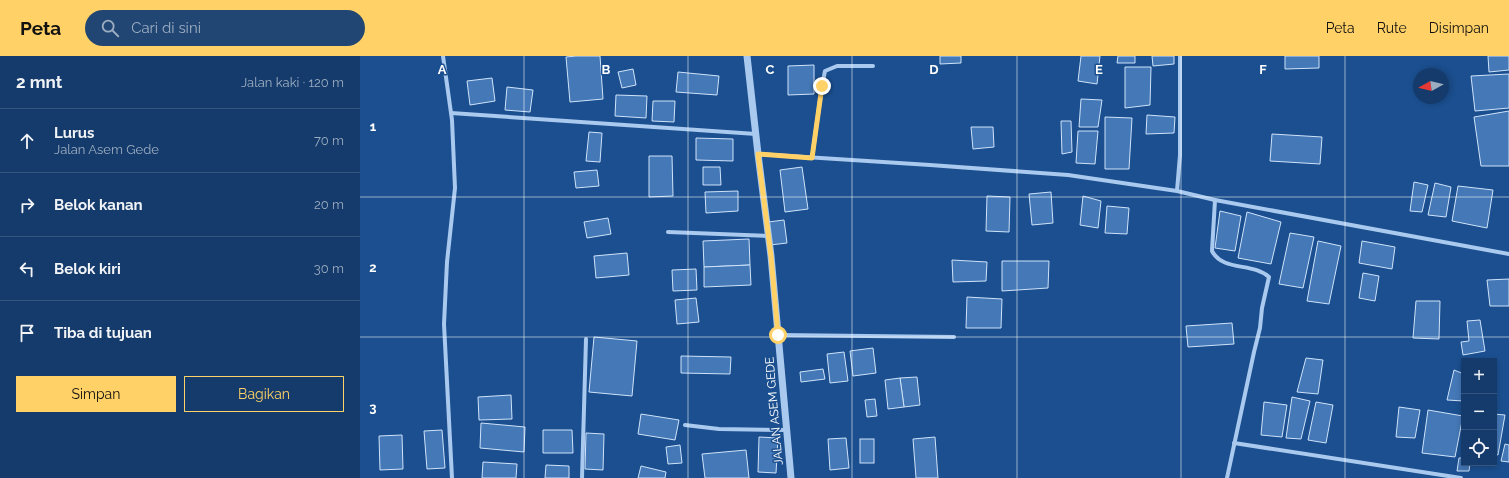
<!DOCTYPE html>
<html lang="id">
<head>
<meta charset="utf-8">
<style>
  body { margin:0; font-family:Raleway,sans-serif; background:#214673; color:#f1f3f6 }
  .controls { position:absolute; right:12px; bottom:12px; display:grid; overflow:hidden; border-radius:0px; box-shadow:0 2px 6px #0003 }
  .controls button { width:36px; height:36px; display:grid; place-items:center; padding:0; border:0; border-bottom:1px solid #33557e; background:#143b6b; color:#f1f3f6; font:20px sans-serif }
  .compass { position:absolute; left:1053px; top:12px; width:36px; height:36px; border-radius:50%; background:#143b6b; box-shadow:0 2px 6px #0003; rotate:262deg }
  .stop { position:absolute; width:12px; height:12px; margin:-9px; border:3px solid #ffd166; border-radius:50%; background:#fff }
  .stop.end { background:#ffd166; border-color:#fff; box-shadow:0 1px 4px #0008 }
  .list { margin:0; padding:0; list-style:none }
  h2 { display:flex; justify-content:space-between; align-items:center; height:52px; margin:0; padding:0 16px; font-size:17px }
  h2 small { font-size:13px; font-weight:400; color:#9dadc1 }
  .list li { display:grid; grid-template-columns:26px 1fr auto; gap:12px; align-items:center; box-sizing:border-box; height:64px; padding:0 16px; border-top:1px solid #33557e }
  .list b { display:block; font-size:15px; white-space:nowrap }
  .list p { margin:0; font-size:13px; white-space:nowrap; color:#9dadc1 }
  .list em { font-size:13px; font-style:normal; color:#9dadc1 }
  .actions { display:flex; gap:8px; padding:12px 16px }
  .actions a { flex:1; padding:9px 0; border:1px solid #ffd166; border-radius:0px; text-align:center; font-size:14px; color:#ffd166 }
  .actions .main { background:#ffd166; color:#111 }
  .icon { flex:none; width:22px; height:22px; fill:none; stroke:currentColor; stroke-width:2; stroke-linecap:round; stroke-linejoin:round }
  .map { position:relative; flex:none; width:1149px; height:422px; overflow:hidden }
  header { display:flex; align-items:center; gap:24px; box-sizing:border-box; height:56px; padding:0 20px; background:#ffd166; color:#111 }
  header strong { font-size:19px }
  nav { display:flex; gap:22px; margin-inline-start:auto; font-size:14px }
  .search { width:280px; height:36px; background:#214673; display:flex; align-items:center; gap:10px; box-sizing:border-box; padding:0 14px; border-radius:22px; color:#9dadc1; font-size:15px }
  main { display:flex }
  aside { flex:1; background:#143b6b }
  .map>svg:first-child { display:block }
  .building { fill:#4478b7; stroke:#cfe3fa }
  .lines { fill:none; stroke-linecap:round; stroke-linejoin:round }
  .minor { stroke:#a9c9ee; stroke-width:4 }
  .tertiary { stroke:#a9c9ee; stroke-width:7 }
  .route { stroke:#ffd166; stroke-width:5 }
  .grid { fill:none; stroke:#fff; stroke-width:1; stroke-opacity:0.55 }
  .labels { text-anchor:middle; stroke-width:3; stroke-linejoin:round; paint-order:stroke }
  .street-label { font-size:12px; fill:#fff; stroke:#1b4f8f }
  .grid-label { font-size:13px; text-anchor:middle; font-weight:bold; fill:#fff; stroke:#1b4f8f; stroke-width:3; stroke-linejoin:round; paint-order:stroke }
</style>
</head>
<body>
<header>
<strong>Peta</strong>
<div class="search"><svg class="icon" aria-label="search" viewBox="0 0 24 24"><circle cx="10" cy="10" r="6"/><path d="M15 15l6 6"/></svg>Cari di sini</div>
<nav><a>Peta</a><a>Rute</a><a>Disimpan</a></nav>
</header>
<main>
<aside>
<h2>2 mnt<small>Jalan kaki · 120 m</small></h2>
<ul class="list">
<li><svg class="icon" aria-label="ahead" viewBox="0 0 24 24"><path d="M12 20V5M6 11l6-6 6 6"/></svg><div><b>Lurus</b><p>Jalan Asem Gede</p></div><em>70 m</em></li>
<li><svg class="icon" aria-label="right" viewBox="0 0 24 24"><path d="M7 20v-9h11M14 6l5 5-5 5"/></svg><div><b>Belok kanan</b></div><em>20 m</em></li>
<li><svg class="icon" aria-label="left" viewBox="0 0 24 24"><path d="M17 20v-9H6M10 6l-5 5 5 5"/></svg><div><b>Belok kiri</b></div><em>30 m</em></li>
<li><svg class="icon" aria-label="arrive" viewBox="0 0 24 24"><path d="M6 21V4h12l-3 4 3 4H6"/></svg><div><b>Tiba di tujuan</b></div></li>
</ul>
<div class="actions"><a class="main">Simpan</a><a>Bagikan</a></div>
</aside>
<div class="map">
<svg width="1149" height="422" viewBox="0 0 1149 422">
  <rect width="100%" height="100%" fill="#1b4f8f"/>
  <g class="building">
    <path d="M216 0H240L243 43 210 46 206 1Z"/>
    <path d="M580 0H601V7L580 8Z"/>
    <path d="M721 0H740L737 28 718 25Z"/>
    <path d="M758 0H775V7H757Z"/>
    <path d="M792 0H814V8L793 10Z"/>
    <path d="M925 0H959V12L925 13Z"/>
    <path d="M1128 0H1149V14L1129 16Z"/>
    <path d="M454 9V38L428 39V10Z"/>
    <path d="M765 11H791L790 49 765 52Z"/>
    <path d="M273 13 276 29 262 32 258 16Z"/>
    <path d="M318 16 359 20 357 39 316 36Z"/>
    <path d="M1149 18V52L1115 55 1111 20Z"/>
    <path d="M132 22 135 45 110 49 107 25Z"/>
    <path d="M147 31 173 34 170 56 145 54Z"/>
    <path d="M256 39 287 40 286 62 255 60Z"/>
    <path d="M721 43 742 44 738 71H719Z"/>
    <path d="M293 45H315L314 66 292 65Z"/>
    <path d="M1149 55V110H1121L1114 61Z"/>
    <path d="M787 59 815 61 814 77 786 78Z"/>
    <path d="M745 61 772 62 769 113H745Z"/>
    <path d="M701 65H711L712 96 702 98Z"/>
    <path d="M611 71H633L634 91 613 93Z"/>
    <path d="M718 75H738L735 108 716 107Z"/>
    <path d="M229 76 242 77 240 106 226 105Z"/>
    <path d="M912 78 962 81 960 108 910 105Z"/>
    <path d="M336 82 373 83V105L336 104Z"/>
    <path d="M289 100H312L313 140 289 141Z"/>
    <path d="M343 111H360L361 129H343Z"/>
    <path d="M442 111 448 153 425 156 420 114Z"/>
    <path d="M237 114 239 130 216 132 214 116Z"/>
    <path d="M1054 126 1068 129 1062 156 1050 155Z"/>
    <path d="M1075 127 1091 131 1086 161 1068 159Z"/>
    <path d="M1098 130 1133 134 1127 172 1092 165Z"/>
    <path d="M378 135V155L346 157 345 136Z"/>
    <path d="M691 136 693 167 672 169 669 138Z"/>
    <path d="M627 140 650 141 649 176 626 175Z"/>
    <path d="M723 140 741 145 738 172 720 169Z"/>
    <path d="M747 150 769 152 767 178 745 177Z"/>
    <path d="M860 155 881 160 875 195 855 192Z"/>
    <path d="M887 156 921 166 911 208 878 202Z"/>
    <path d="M248 162 251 178 227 182 224 166Z"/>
    <path d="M424 164 427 187 410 189 408 166Z"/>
    <path d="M930 177 954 181 943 232 919 228Z"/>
    <path d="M389 183 390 209 344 211 343 185Z"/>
    <path d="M958 185 981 190 969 248 947 245Z"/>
    <path d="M1002 185 1035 191 1032 213 999 207Z"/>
    <path d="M267 197 269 219 236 222 234 200Z"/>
    <path d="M592 204 627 206 626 225 593 226Z"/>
    <path d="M642 205H689L688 232 642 235Z"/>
    <path d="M390 209 391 229 344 231V211Z"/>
    <path d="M336 213 337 234 313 235 312 214Z"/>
    <path d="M1003 217 1019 220 1015 245 999 242Z"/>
    <path d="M1149 223V250H1130L1127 224Z"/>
    <path d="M607 241 642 243 641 272H606Z"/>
    <path d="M336 242 339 266 317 268 315 244Z"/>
    <path d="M1056 245H1080L1079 283 1053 282Z"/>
    <path d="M1120 264 1125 295 1103 299 1101 286 1109 285 1107 265Z"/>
    <path d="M872 267 874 288 828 291 826 270Z"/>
    <path d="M234 281 277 285 272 340 229 336Z"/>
    <path d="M513 292 516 317 493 320 490 295Z"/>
    <path d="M484 296 488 325 470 327 467 298Z"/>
    <path d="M321 300 371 301 370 318 321 317Z"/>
    <path d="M946 302 963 304 958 338 937 336Z"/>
    <path d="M463 313 465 323 441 326 440 316Z"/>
    <path d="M1094 314 1104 318V345L1087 344Z"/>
    <path d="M557 321 560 349 544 351 540 322Z"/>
    <path d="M540 322 544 351 528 353 525 324Z"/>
    <path d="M151 339 152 363 119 364 118 341Z"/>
    <path d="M932 341 950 345 941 383 926 382Z"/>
    <path d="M515 343 517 360 507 361 505 344Z"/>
    <path d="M904 346 927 349 922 381 901 379Z"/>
    <path d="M956 346 973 349 966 387 948 384Z"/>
    <path d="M1039 351 1060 354 1055 382 1036 381Z"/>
    <path d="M1068 354 1103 360 1095 401 1062 397Z"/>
    <path d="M281 358 319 364 315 384 278 378Z"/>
    <path d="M1134 358 1145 359 1138 399 1134 398Z"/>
    <path d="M121 367 165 371 164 396 120 392Z"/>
    <path d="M82 374 85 412 67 413 64 375Z"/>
    <path d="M183 374H212L213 397H183Z"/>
    <path d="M226 377 244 378 243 414 225 413Z"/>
    <path d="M42 379 43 413 20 414 19 380Z"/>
    <path d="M399 381 418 382 416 417 398 416Z"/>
    <path d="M575 381 578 422H556L553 383Z"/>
    <path d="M486 382 489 412 470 414 468 383Z"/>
    <rect x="500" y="383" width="14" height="24"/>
    <path d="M1145 388 1149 389V406L1141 405Z"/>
    <path d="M320 389 322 407 308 408 306 391Z"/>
    <path d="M386 394 389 422H345L342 398Z"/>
    <path d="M1099 402H1104V407H1110L1109 415H1097Z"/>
    <path d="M123 406 157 408 156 422H122Z"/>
    <path d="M186 409 209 410V422H185Z"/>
    <path d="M281 410 306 416 305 422H278Z"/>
  </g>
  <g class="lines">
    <g class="minor">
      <path d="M83 0 92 64 95 132 87 206 84 268 92 422"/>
      <path d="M820 0V99L817 135 855 144 1149 198"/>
      <path d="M91 57 396 78"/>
      <path d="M398 98 570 109 708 119 817 135"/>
      <path d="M452 102 462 30 465 15 477 10H513"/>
      <path d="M855 144 852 195C863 216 893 206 909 221L902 252 900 272 894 296 867 422"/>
      <path d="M308 176 408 180"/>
      <path d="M419 279 594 281"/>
      <path d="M325 369 359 373 427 374"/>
      <path d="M874 387 1101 422"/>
      <path d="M222 422 226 283"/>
    </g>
    <path class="tertiary" d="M387 0 398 98 411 200 431 422"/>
  </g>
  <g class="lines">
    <path class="route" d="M418 279 411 200 398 98 452 102 462 30"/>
  </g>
  <path class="grid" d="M164 0V422M328 0V422M492 0V422M657 0V422M821 0V422M985 0V422M0 141H1149M0 281H1149"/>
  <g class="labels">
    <g class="street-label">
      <text transform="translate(414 355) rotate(-95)" y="4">JALAN ASEM GEDE</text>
    </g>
  </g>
  <g class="grid-label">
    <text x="82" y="18">A</text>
    <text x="246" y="18">B</text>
    <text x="410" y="18">C</text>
    <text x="574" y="18">D</text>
    <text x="739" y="18">E</text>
    <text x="903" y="18">F</text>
    <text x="13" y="75">1</text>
    <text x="13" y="216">2</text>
    <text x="13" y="356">3</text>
  </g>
</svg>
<div class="controls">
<button>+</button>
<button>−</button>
<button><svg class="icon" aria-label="locate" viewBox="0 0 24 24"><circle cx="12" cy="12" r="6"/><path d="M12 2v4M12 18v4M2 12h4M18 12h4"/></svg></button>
</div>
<svg class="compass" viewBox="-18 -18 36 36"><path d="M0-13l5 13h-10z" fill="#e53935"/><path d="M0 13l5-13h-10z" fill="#9dadc1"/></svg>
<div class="stop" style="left:418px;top:279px"></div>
<div class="stop end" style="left:462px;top:30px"></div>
</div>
</main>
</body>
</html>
